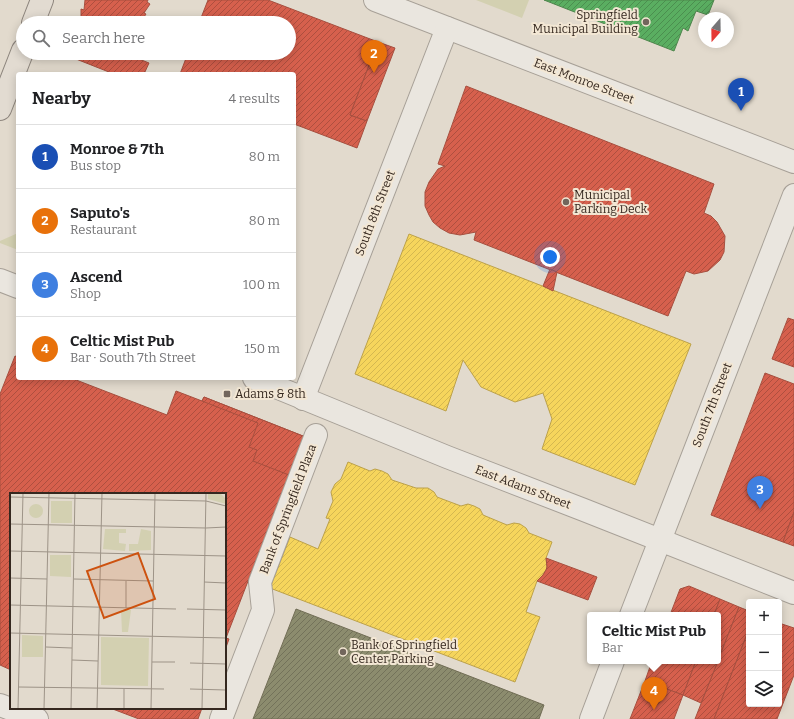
<!DOCTYPE html>
<html lang="en">
<head>
<meta charset="utf-8">
<style>
  body { margin:0; font-family:Bitter,serif; background:#f6f6f6; color:#202124 }
  .controls { position:absolute; right:12px; bottom:12px; display:grid; overflow:hidden; border-radius:4px; box-shadow:0 2px 10px #0003 }
  .controls button { width:36px; height:36px; display:grid; place-items:center; padding:0; border:0; border-bottom:1px solid #e0e0e0; background:#fff; color:#202124; font:20px sans-serif }
  .compass { position:absolute; left:698px; top:12px; width:36px; height:36px; border-radius:50%; background:#fff; box-shadow:0 2px 10px #0003; rotate:200deg }
  .you { position:absolute; left:550px; top:257px; width:14px; height:14px; margin:-10px; border:3px solid #fff; border-radius:50%; background:#1a73e8; box-shadow:0 0 0 6px #1a73e833 }
  .badge { display:grid; place-items:center; width:26px; height:26px; border-radius:50%; background:#ea580c; color:#fff; font-size:13px; font-weight:700 }
  .pin { position:absolute; translate:-50% -33px; filter:drop-shadow(0 1px 2px #0008) }
  .pin::after { content:''; position:absolute; top:21px; width:14px; height:12px; background:inherit; clip-path:polygon(0 0,100% 0,50% 100%) }
  .popup { position:absolute; left:587px; top:612px; width:134px; height:52px; box-sizing:border-box; display:grid; place-content:center; border-radius:4px; background:#fff; filter:drop-shadow(0 1px 3px #0005); font-size:13px; white-space:nowrap; color:#757577 }
  .popup b { font-size:15px; color:#202124 }
  .popup::after { content:''; position:absolute; left:50%; top:100%; margin-left:-8px; border:8px solid transparent; border-top-color:#fff }
  .list { margin:0; padding:0; list-style:none }
  h2 { display:flex; justify-content:space-between; align-items:center; height:52px; margin:0; padding:0 16px; font-size:17px }
  h2 small { font-size:13px; font-weight:400; color:#757577 }
  .list li { display:grid; grid-template-columns:26px 1fr auto; gap:12px; align-items:center; box-sizing:border-box; height:64px; padding:0 16px; border-top:1px solid #e0e0e0 }
  .list b { display:block; font-size:15px; white-space:nowrap }
  .list p { margin:0; font-size:13px; white-space:nowrap; color:#757577 }
  .list em { font-size:13px; font-style:normal; color:#757577 }
  .icon { flex:none; width:22px; height:22px; fill:none; stroke:currentColor; stroke-width:2; stroke-linecap:round; stroke-linejoin:round }
  .map { position:relative; flex:none; width:794px; height:719px; overflow:hidden }
  .search { position:absolute; background:#fff; box-shadow:0 2px 10px #0003; left:16px; top:16px; width:280px; height:44px; display:flex; align-items:center; gap:10px; box-sizing:border-box; padding:0 14px; border-radius:22px; color:#757577; font-size:15px }
  .panel { position:absolute; background:#fff; box-shadow:0 2px 10px #0003; left:16px; top:72px; width:280px; height:308px; border-radius:4px }
  .map>svg:first-child { display:block }
  .green { fill:#d3d0b1 }
  .homes { fill:url(#homes-hatch); stroke:#bca14a }
  .shops { fill:url(#shops-hatch); stroke:#a64f3f }
  .public { fill:url(#public-hatch); stroke:#4f864d }
  .industry { fill:url(#industry-hatch); stroke:#726e56 }
  .lines { fill:none; stroke-linecap:round; stroke-linejoin:round }
  .minor-casing { stroke:#a7a097; stroke-width:24 }
  .major-casing { stroke:#8d857d; stroke-width:24 }
  .minor { stroke:#eae6df; stroke-width:22 }
  .major { stroke:#e2dbd1; stroke-width:22 }
  .poi-dot { fill:#72665c; stroke:#f3e7d4; stroke-width:1.5 }
  .labels { text-anchor:middle; stroke-width:4; stroke-linejoin:round; paint-order:stroke }
  .poi-label { font-size:12px; fill:#35281f; stroke:#f3e7d4; text-anchor:start }
  .street-label { font-size:12px; fill:#35281f; stroke:#f3e7d4 }
  .inset-road { fill:none; stroke:#9d9387; stroke-width:1 }
  .view { fill:#cd520f; fill-opacity:0.15; stroke:#cd520f; stroke-width:2 }
  .inset-edge { fill:none; stroke:#35281f; stroke-width:2 }
</style>
</head>
<body>
<div class="map">
<svg width="794" height="719" viewBox="0 0 794 719">
  <defs>
    <pattern id="homes-hatch" width="6" height="6" patternUnits="userSpaceOnUse"><rect width="6" height="6" fill="#f6d55c"/><path d="M-1 1l2-2M0 6l6-6M5 7l2-2" fill="none" stroke="#d4b750"/></pattern>
    <pattern id="shops-hatch" width="6" height="6" patternUnits="userSpaceOnUse"><rect width="6" height="6" fill="#d6604d"/><path d="M-1 1l2-2M0 6l6-6M5 7l2-2" fill="none" stroke="#ae4f3f"/></pattern>
    <pattern id="public-hatch" width="6" height="6" patternUnits="userSpaceOnUse"><rect width="6" height="6" fill="#5aae61"/><path d="M-1 1l2-2M0 6l6-6M5 7l2-2" fill="none" stroke="#4b8e4f"/></pattern>
    <pattern id="industry-hatch" width="6" height="6" patternUnits="userSpaceOnUse"><rect width="6" height="6" fill="#8c8c6e"/><path d="M-1 1l2-2M0 6l6-6M5 7l2-2" fill="none" stroke="#73725a"/></pattern>
  </defs>
  <rect width="100%" height="100%" fill="#e2dacd"/>
  <g class="green">
    <path d="M476 0H529L522 18Z"/>
    <path d="M18 233 17 242 18 243V250L0 243V241Z"/>
  </g>
  <g class="homes">
    <path d="M409 234 691 344 635 485 542 449 552 419 543 393 515 402 481 387 463 360 446 411 355 374Z"/>
    <path d="M348 462 370 471 375 469 382 471 388 474 392 480 416 488H428L434 492 437 497 461 506 468 504 474 506 480 509 483 515 507 525 514 523 520 524 526 528 529 533 552 542 546 558 547 567 546 570 543 575 537 581 526 612 540 617 515 682 270 588 290 537 318 549 330 519 326 518 333 501 331 492 335 484 341 479Z"/>
  </g>
  <g class="shops">
    <path d="M85 0H148L147 2 150 4 144 13 146 14 140 23H77V19L81 20V9L84 10Z"/>
    <path d="M208 0H268L378 42 350 115 367 121 357 148 294 124V74H180L188 53H289V23H199Z"/>
    <path d="M378 42 395 48 367 121 350 115Z"/>
    <path d="M72 53H124L149 63 144 74H114L71 57Z"/>
    <path d="M466 86 714 184 704 213 711 216 717 222 725 236 724 252 720 260 708 271 694 274 686 271 668 316 474 240 476 232 460 235 449 233 440 228 433 222 429 215 425 206V192L429 182 438 169 445 166 438 164Z"/>
    <path d="M550 269 557 272 553 291 543 286Z"/>
    <path d="M788 318 794 320V367L772 359Z"/>
    <path d="M15 356 18 357V378H71L167 415 176 391 202 401 204 397 308 438 271 534 267 532 226 638 229 639 225 650V494H11V670L0 665V394Z"/>
    <path d="M765 373 794 384V512L783 542 711 515Z"/>
    <path d="M204 397 308 438 271 534 267 532 289 475 253 461 257 450 249 447 258 423 202 401Z"/>
    <path d="M794 512V546L783 542Z"/>
    <path d="M546 558 597 577 588 600 537 581 543 575 546 570 547 567Z"/>
    <path d="M689 586 720 599 714 615H670L680 589Z"/>
    <path d="M720 599 739 607 718 660V615H714Z"/>
    <path d="M739 607 749 611V629L714 719H695Z"/>
    <path d="M779 623 794 628V675L777 719H714L749 629V704H779Z"/>
    <path d="M652 661H696L683 695 645 681Z"/>
    <path d="M696 661H718L701 703 683 695Z"/>
    <path d="M645 681 683 695 674 719H630Z"/>
    <path d="M110 708H202L198 719H139Z"/>
  </g>
  <path class="public" d="M544 0H714L708 15 696 11 688 31 683 28 674 51Z"/>
  <path class="industry" d="M296 609 544 705 539 719H253Z"/>
  <g class="lines">
    <g class="minor-casing">
      <g id="minor">
        <path d="M375 0 794 162"/>
        <path d="M0 280 18 287"/>
        <path d="M254 378 447 457 584 510 794 593"/>
        <path d="M303 399 447 28"/>
        <path d="M631 615 794 195"/>
        <path d="M0 705 37 719"/>
        <path d="M221 719 263 610 260 582 316 435"/>
        <path d="M591 719 613 661"/>
      </g>
    </g>
    <g class="major-casing">
      <g id="major">
        <path d="M33 23 42 0"/>
        <path d="M0 109 23 50"/>
      </g>
    </g>
    <use href="#minor" class="minor"/>
    <use href="#major" class="major"/>
  </g>
  <g class="poi-dot">
    <circle cx="646" cy="22" r="4"/>
    <circle cx="566" cy="202" r="4"/>
    <rect x="223" y="390" width="8" height="8" rx="2"/>
    <circle cx="343" cy="652" r="4"/>
  </g>
  <g class="labels">
    <g class="poi-label">
      <text x="638" y="19" text-anchor="end">Springfield<tspan x="638" dy="14">Municipal Building</tspan></text>
      <text x="574" y="199">Municipal<tspan x="574" dy="14">Parking Deck</tspan></text>
      <text x="235" y="398">Adams &amp; 8th</text>
      <text x="351" y="649">Bank of Springfield<tspan x="351" dy="14">Center Parking</tspan></text>
    </g>
    <g class="street-label">
      <text transform="translate(584 81) rotate(21)" y="4">East Monroe Street</text>
      <text transform="translate(375 213) rotate(-69)" y="4">South 8th Street</text>
      <text transform="translate(712 405) rotate(-69)" y="4">South 7th Street</text>
      <text transform="translate(523 487) rotate(21)" y="4">East Adams Street</text>
      <text transform="translate(288 509) rotate(-69)" y="4">Bank of Springfield Plaza</text>
    </g>
  </g>
  <g transform="translate(10 493)">
    <rect width="216" height="216" fill="#e2dacd"/>
    <path d="M198 0H210L216 6V11L198 6ZM41 8H62V30H41ZM19 18a7 7 0 1 1 14 0a7 7 0 1 1-14 0ZM95 36H116V40H109V50L116 51 115 58 93 56ZM131 36 141 38V57L119 58V51H128ZM40 62H61V84L40 83ZM111 117H121L118 139H112ZM12 142 33 143V164H12ZM91 144 139 145 138 193 91 192Z" fill="#d3d0b1"/>
    <path class="inset-road" d="M0 4 196 8 216 13M0 31 196 35 216 34M0 58 216 63M0 85 37 86M64 86 143 88M194 89 216 90M0 112 166 116M116 115V88M177 116 216 117M0 140 216 145M36 154 62 155M62 167 88 168M142 169H165M180 170 216 171M9 194 154 196M180 196 216 197M8 216 13 0M34 216 39 0M61 216 65 0M87 216 92 0M114 216V195M141 216 145 0M192 216 196 0"/>
    <path class="view" d="M128 60 145 106 94 125 77 78Z"/>
    <rect width="216" height="216" class="inset-edge"/>
  </g>
</svg>
<div class="controls">
<button>+</button>
<button>−</button>
<button><svg class="icon" aria-label="layers" viewBox="0 0 24 24"><path d="M12 4l9 5-9 5-9-5zM3 14l9 5 9-5"/></svg></button>
</div>
<svg class="compass" viewBox="-18 -18 36 36"><path d="M0-13l5 13h-10z" fill="#e53935"/><path d="M0 13l5-13h-10z" fill="#757577"/></svg>
<div class="you"></div>
<div class="pin badge" style="left:741px;top:111px;background:#1a4fb4">1</div>
<div class="pin badge" style="left:374px;top:73px;background:#e8710a">2</div>
<div class="pin badge" style="left:760px;top:509px;background:#3f7fe0">3</div>
<div class="pin badge" style="left:654px;top:710px;background:#e8710a">4</div>
<div class="popup"><b>Celtic Mist Pub</b>Bar</div>
<div class="search"><svg class="icon" aria-label="search" viewBox="0 0 24 24"><circle cx="10" cy="10" r="6"/><path d="M15 15l6 6"/></svg>Search here</div>
<section class="panel">
<h2>Nearby<small>4 results</small></h2>
<ul class="list">
<li><span class="badge" style="background:#1a4fb4">1</span><div><b>Monroe &amp; 7th</b><p>Bus stop</p></div><em>80 m</em></li>
<li><span class="badge" style="background:#e8710a">2</span><div><b>Saputo's</b><p>Restaurant</p></div><em>80 m</em></li>
<li><span class="badge" style="background:#3f7fe0">3</span><div><b>Ascend</b><p>Shop</p></div><em>100 m</em></li>
<li><span class="badge" style="background:#e8710a">4</span><div><b>Celtic Mist Pub</b><p>Bar · South 7th Street</p></div><em>150 m</em></li>
</ul>
</section>
</div>
</body>
</html>
